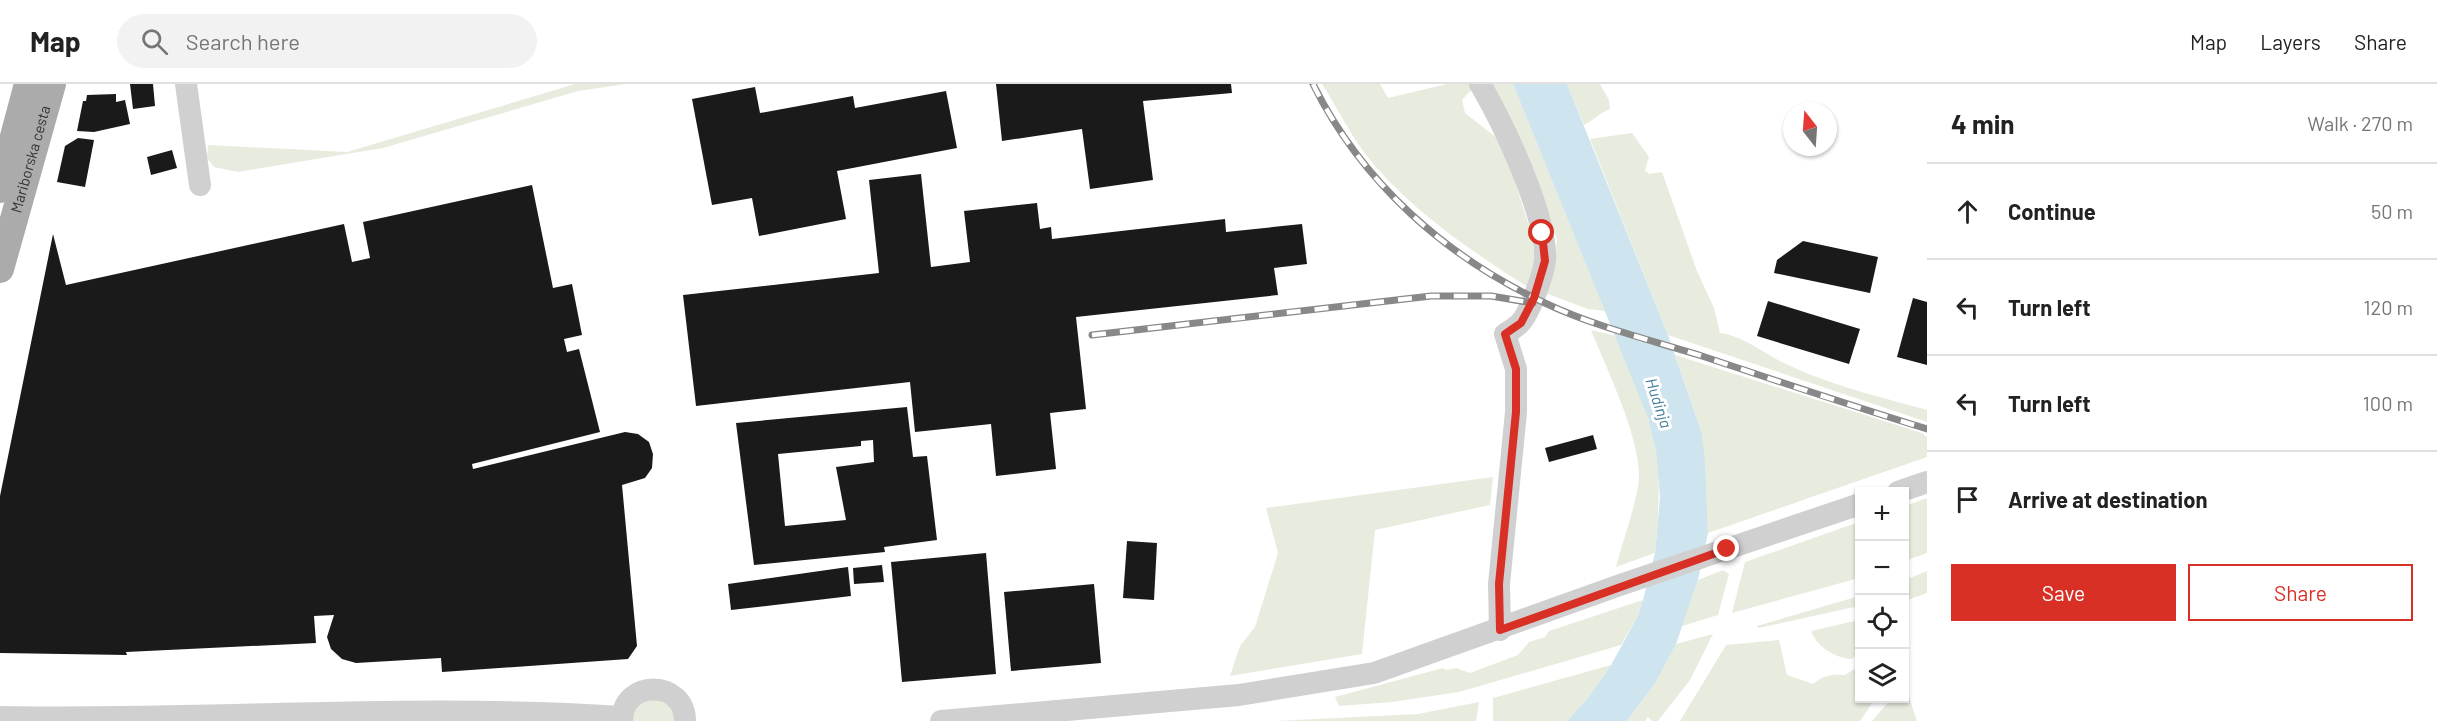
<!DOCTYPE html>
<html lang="en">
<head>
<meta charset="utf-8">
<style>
  body { margin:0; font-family:Barlow,sans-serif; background:#f2f2f2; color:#222 }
  .controls { position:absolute; right:18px; bottom:18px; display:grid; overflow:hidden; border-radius:0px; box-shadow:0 2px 4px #0004 }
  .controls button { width:54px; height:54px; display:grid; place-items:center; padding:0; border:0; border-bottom:2px solid #e0e0e0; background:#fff; color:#222; font:30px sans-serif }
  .compass { position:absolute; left:1783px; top:18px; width:54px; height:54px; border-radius:50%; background:#fff; box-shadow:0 2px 4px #0004; rotate:343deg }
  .stop { position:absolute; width:18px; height:18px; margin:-14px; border:4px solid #d93025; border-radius:50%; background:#fff }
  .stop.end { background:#d93025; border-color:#fff; box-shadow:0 2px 6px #0008 }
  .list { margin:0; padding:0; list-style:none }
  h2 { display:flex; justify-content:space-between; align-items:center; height:78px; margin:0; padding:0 24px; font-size:26px }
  h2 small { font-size:20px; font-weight:400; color:#767676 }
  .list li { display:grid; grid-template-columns:39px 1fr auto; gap:18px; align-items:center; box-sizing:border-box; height:96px; padding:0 24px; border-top:2px solid #e0e0e0 }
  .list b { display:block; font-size:22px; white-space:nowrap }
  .list em { font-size:20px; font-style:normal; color:#767676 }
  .actions { display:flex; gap:12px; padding:18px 24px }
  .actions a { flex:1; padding:14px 0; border:2px solid #d93025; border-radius:0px; text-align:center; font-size:21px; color:#d93025 }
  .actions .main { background:#d93025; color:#fff }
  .icon { flex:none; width:33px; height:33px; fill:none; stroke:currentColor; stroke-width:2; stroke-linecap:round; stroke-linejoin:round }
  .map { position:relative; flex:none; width:1927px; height:637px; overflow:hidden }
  header { display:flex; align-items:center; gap:36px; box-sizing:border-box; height:84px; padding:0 30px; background:#fff; border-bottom:2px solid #e0e0e0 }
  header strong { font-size:28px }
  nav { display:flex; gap:33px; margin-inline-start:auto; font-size:21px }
  .search { width:420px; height:54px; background:#f2f2f2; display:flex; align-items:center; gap:15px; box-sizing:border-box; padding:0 21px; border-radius:33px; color:#767676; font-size:22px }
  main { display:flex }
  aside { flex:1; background:#fff }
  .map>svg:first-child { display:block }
  .green { fill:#e7ecde }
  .water { fill:#cee4ee }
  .building { fill:#1a1a1a; fill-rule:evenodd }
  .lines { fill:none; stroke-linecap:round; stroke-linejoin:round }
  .minor { stroke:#d0d0d0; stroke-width:22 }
  .major { stroke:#ababab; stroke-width:28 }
  .rail-casing { stroke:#888; stroke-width:7 }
  .rail { stroke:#fff; stroke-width:4.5; stroke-dasharray:14; stroke-linecap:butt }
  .route { stroke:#d93025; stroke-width:8 }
  .labels { text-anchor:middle; stroke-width:6; stroke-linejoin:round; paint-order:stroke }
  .street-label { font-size:15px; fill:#333; stroke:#fff }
  .water-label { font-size:16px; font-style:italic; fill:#3e7c97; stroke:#fff }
</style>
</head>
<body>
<header>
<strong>Map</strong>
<div class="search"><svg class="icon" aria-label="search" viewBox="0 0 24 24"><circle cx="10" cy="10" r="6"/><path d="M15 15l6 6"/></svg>Search here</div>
<nav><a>Map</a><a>Layers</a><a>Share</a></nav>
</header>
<main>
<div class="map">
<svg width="1927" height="637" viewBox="0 0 1927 637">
  <rect width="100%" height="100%" fill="#fff"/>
  <g class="green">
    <path d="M575 0H626L578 7 383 64 238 88 214 83 207 74 208 61 347 68Z"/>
    <path d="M1322 0H1380L1388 14 1447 0H1470L1473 4 1462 16 1465 29 1502 58 1531 148 1537 186 1531 200 1526 202C1468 165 1405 122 1363 67 1348 46 1336 22 1322 0Z"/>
    <path d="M1492 0H1513L1605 227 1588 225 1540 207 1555 174 1557 155Z"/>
    <path d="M1567 0H1600L1609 16 1610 25C1599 29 1594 36 1584 41Z"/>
    <path d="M1632 49 1649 73 1645 86 1649 90 1662 88 1697 187 1714 224 1720 249C1745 253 1760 267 1782 278 1826 300 1880 313 1927 326V338L1668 251 1590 55Z"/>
    <path d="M1591 246 1616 252C1630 289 1649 327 1656 367 1661 401 1658 435 1655 469L1616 483C1623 456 1633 430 1638 403 1646 364 1606 284 1591 246Z"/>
    <path d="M1675 271 1922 349 1927 353V373L1708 449 1702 350Z"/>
    <path d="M1493 393 1490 421 1375 446 1362 570 1230 592 1240 562 1255 543 1278 469 1266 424Z"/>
    <path d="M1927 414V469L1905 477V422Z"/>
    <path d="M1859 438V494L1732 529 1745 478Z"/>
    <path d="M1723 486 1729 490 1718 531 1682 542 1698 496Z"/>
    <path d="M1927 487V509L1905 517V496Z"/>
    <path d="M1859 512V522L1759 544 1757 542Z"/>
    <path d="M1643 516 1638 532 1621 561 1459 608 1392 618 1339 622 1335 613 1443 584 1446 586 1456 584 1470 589 1518 571 1529 558 1545 553 1549 547Z"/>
    <path d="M1859 536V568L1852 575C1835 574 1817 563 1811 547Z"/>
    <path d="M1713 550 1690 596 1658 637H1652L1648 633 1645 637H1627L1656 598 1676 560Z"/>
    <path d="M1779 556 1787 591 1813 600C1824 591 1831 590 1845 591L1859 582 1860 614 1875 615 1860 637H1680L1726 561Z"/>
    <path d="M1611 581 1587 615 1567 637H1493V614Z"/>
    <path d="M1905 601 1917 637H1872L1891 615 1904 614Z"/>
    <path d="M653 614 674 624 677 637H631C634 623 639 618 653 614Z"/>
    <path d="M1479 618 1476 637H1276L1418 630Z"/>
  </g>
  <path class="water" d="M1513 0H1567L1668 251 1702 350 1705 379 1708 449 1698 496 1676 560 1656 598 1627 637H1567L1587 615 1611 581 1638 532 1643 516 1655 469 1660 413 1656 367 1648 334Z"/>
  <g class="building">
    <path d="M130 0H153L155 22 133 25Z"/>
    <path d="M996 0H1231L1232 9 1143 17 1153 96 1090 105 1082 45 1002 57Z"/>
    <path d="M755 3 760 29 853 12 855 24 946 7 957 64 837 87 846 135 759 152 752 114 712 121 692 15Z"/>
    <path d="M116 10V18L125 16 130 40 94 48 77 47 83 17H86L87 11Z"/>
    <path d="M78 54 94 56 85 103 57 98 65 62Z"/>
    <path d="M172 66 177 84 151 91 147 73Z"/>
    <path d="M921 90 931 183 970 178 964 127 1037 119 1040 145 1051 143 1052 155 1225 135 1226 148 1302 140 1307 180 1274 184 1278 211 1076 233 1086 325 1050 329 1056 385 996 392 991 340 915 348 910 298 696 322 683 211 879 189 869 96Z"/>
    <path d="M532 101 553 204 572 200 582 251 564 255 567 268 579 265 600 348 472 380 473 385 625 348 638 350 649 358 653 370 652 384 645 394 622 401 637 562 628 575 442 588 441 574 356 579 342 575 331 565 327 553 334 531 314 532 316 559 126 568 127 571 0 569V412L53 150 66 201 344 140 352 178 370 174 363 138Z"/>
    <path d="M1803 157 1878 173 1870 209 1774 189 1777 176Z"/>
    <path d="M1913 214 1927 218V281L1897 273Z"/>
    <path d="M1768 217 1860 245 1849 280 1757 252Z"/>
    <path d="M907 323 913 373 927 372 937 456 884 463 885 468 754 481 736 339ZM873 356 874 378 836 383 846 436 785 442 778 370 861 362V357Z"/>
    <path d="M1593 351 1597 365 1549 378 1545 364Z"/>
    <path d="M1127 457 1157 459 1154 516 1123 514Z"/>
    <path d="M986 469 996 590 902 598 891 478Z"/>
    <path d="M882 481 884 498 854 500 853 484Z"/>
    <path d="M848 483 851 512 731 526 728 500Z"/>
    <path d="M1094 500 1101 579 1011 587 1004 508Z"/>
  </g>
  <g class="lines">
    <g class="minor">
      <path d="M186 0 200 101"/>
      <path d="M1480 0C1502 37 1548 133 1545 176 1544 189 1530 229 1520 239 1516 243 1510 247 1505 250L1516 285V328L1499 500 1500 546"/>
      <path d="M1898 408 1927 398"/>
      <path d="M0 633C207 637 415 619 622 633"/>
      <path d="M622 637C622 595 685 595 685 637"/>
      <path d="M941 637 1239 611 1374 589 1620 501 1860 420"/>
    </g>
    <g class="major">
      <path d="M0 105 28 0"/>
      <path id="s1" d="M0 185 52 0"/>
    </g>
    <g class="rail-casing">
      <g id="rail">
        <path d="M1313 0C1362 99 1447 174 1547 220 1596 243 1651 256 1702 272 1777 297 1852 322 1927 345"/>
        <path d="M1092 251 1431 212H1491L1533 219"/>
      </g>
    </g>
    <use href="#rail" class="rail"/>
  </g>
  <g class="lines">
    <path class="route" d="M1542 149 1545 177 1534 214 1521 239 1505 250 1516 285V328L1499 500 1500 546 1727 465"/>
  </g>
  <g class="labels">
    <g class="street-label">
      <text dy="5" stroke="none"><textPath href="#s1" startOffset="114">Mariborska cesta</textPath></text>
    </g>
    <g class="water-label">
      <text transform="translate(1659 319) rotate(72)" y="6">Hudinja</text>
    </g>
  </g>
</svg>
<div class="controls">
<button>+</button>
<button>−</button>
<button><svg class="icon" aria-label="locate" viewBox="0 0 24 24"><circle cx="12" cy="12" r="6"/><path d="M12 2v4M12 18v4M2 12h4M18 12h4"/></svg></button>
<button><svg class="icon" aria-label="layers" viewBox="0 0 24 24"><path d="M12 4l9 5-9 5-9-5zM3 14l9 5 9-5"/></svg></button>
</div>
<svg class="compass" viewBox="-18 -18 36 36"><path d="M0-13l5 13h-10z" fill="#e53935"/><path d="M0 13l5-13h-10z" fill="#767676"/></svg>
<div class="stop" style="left:1542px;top:149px"></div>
<div class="stop end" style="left:1727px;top:465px"></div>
</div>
<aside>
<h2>4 min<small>Walk · 270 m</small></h2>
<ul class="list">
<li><svg class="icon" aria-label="ahead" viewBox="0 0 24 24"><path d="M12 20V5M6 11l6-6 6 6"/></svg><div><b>Continue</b></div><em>50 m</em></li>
<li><svg class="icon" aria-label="left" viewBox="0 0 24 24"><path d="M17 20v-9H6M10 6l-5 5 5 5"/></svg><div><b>Turn left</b></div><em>120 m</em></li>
<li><svg class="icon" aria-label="left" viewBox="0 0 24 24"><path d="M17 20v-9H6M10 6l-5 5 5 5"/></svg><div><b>Turn left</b></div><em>100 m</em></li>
<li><svg class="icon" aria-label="arrive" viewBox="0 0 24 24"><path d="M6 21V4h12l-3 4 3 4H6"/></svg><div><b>Arrive at destination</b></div></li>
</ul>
<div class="actions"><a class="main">Save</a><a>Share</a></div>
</aside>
</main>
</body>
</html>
